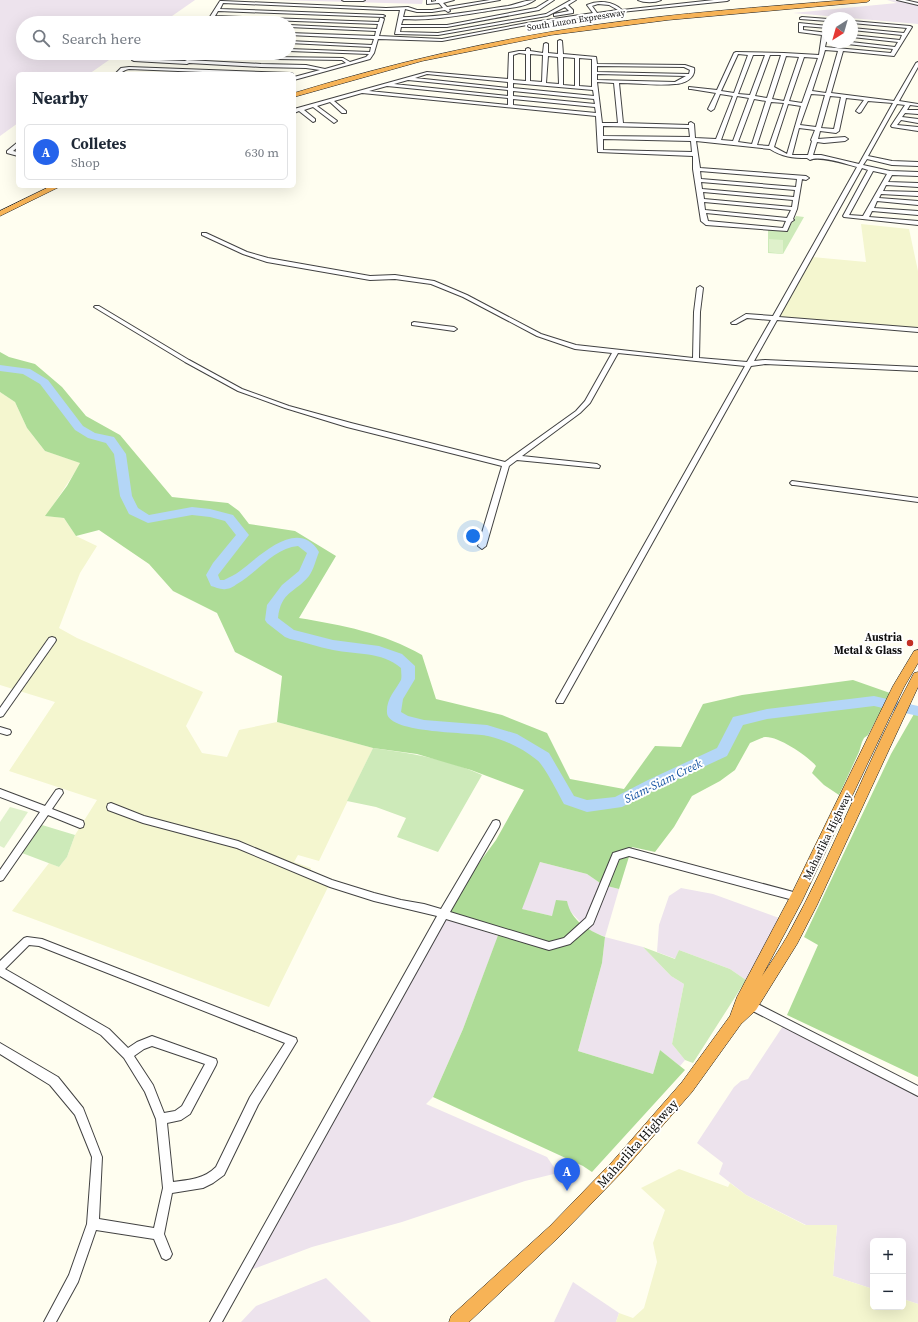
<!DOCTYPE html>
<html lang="en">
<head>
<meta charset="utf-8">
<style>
  body { margin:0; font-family:"Source Serif 4",serif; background:#f6f6f7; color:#1f2937 }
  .controls { position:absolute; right:12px; bottom:12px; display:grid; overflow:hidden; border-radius:6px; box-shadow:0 4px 16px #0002 }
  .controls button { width:36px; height:36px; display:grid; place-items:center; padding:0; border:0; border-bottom:1px solid #e0e1e3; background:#fff; color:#1f2937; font:20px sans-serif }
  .compass { position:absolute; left:822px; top:12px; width:36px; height:36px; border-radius:50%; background:#fff; box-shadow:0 4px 16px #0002; rotate:217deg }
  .you { position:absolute; left:473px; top:536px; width:14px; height:14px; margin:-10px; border:3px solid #fff; border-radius:50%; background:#1a73e8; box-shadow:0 0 0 6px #1a73e833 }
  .badge { display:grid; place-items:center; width:26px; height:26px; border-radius:50%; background:#2563eb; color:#fff; font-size:13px; font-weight:700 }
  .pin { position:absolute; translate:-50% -33px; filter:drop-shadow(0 1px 2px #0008) }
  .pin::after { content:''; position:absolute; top:21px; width:14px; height:12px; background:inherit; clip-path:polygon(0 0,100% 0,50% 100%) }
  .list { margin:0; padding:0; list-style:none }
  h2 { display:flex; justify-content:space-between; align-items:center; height:52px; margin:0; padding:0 16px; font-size:17px }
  h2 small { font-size:13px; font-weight:400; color:#747a83 }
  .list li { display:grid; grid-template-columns:26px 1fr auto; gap:12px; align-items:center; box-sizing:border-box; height:56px; margin:0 8px 8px; padding:0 8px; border:1px solid #e0e1e3; border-radius:6px }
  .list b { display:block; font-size:15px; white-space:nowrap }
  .list p { margin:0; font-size:13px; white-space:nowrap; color:#747a83 }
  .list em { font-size:13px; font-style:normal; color:#747a83 }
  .icon { flex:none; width:22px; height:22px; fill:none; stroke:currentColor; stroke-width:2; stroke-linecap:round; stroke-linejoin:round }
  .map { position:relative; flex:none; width:918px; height:1322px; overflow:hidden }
  .search { position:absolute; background:#fff; box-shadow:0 4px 16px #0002; left:16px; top:16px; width:280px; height:44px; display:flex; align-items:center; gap:10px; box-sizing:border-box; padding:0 14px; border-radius:22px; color:#747a83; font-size:15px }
  .panel { position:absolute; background:#fff; box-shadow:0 4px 16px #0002; left:16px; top:72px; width:280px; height:116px; border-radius:6px }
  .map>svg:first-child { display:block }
  .industrial { fill:#ede3ed }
  .farmland { fill:#f4f6cf }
  .green { fill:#cdeab9 }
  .forest { fill:#aedc97 }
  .pitch { fill:#dff1cb }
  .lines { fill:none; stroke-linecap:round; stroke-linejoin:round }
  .river { fill:#b4d6f7; fill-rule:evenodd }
  .minor-casing { stroke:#424242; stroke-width:2 }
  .highway-casing { stroke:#202020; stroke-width:1 }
  .minor { fill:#fff; fill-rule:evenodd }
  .highway { fill:#f7b356; fill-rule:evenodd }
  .poi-dot { fill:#c22f23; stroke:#fff; stroke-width:1.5 }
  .labels { text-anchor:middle; stroke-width:4; stroke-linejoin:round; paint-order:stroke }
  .far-street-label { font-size:9px; fill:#0f0f0f; stroke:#fff }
  .poi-label { font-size:11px; font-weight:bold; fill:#0f0f0f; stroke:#fff; text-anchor:end }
  .street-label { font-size:11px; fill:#0f0f0f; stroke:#fff }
  .water-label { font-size:12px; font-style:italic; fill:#1554a3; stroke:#fff }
  .near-street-label { font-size:13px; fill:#0f0f0f; stroke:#fff }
</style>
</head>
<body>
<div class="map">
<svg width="918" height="1322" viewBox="0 0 918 1322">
  <rect width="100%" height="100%" fill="#fffef0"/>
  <g class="industrial">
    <path d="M0 0H195L162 23H23V53H119L89 74H18V123L0 136Z"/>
    <path d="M277 0H423L422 4Z"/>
    <path d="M887 0 918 1V24L793 13 897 3Z"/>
    <path d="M540 862 587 874 603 885 619 889 605 937 643 947 671 976 684 984 672 1044 685 1060 680 1066 660 1050 653 1074 578 1051 602 963 605 937 587 929 569 910 552 916 521 909Z"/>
    <path d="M681 888 713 894 779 918 768 945 746 980 730 969 679 950 676 959 657 952 659 925 669 896Z"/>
    <path d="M444 917 498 936 463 1029 433 1097 426 1104 547 1157 558 1173 525 1181 402 1222 312 1247 253 1269 252 1263Z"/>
    <path d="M783 1026 893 1084 918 1096V1304L903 1299V1241H873V1289L833 1276 837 1225H806L746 1195 719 1174 723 1163 697 1143 734 1087 741 1081 748 1079Z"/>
    <path d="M326 1278 371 1322H241L256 1306Z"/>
    <path d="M573 1282 619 1313 616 1322H554Z"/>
  </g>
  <g class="farmland">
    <path d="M861 224 909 229 918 271V330L778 317 812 257 866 262Z"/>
    <path d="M0 392 15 402 27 428 45 451 81 463 46 516 64 518 76 536 97 546 80 573 59 628 77 638 203 692 186 726 202 753 227 757 239 730 277 722 373 748 319 861 298 855 294 862 311 868 310 873 331 881 269 1007 12 911 49 863 59 867 67 857 75 835 97 800 9 771 55 702 0 685Z"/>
    <path d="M679 1169 728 1187 730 1183 746 1195 805 1225H837L833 1276 873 1289V1307H903V1299L918 1304V1322H616L619 1313 633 1318 644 1308 657 1262 653 1243 665 1210 641 1188Z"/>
  </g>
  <g class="green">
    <path d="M796 216 804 217 783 254 768 253V230L787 231Z"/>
    <path d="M373 748C410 753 447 759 482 775L438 852 397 837 406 818 376 807 347 801Z"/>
    <path d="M42 825 75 835 67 857 59 867 22 853Z"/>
    <path d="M643 947 675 959 679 950 730 969 746 980 693 1063 685 1060 672 1044 684 984 671 976Z"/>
  </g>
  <g class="forest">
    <path d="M0 352 9 357 35 364 62 387 86 416 120 435 172 497 228 503 239 511 249 524 295 531 336 556 299 618C342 625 384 633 422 655L436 699 502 715 547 733 570 779 624 789 655 746 681 747 703 704 742 695 853 680 890 693 868 735 864 738 862 742 859 752 839 795 824 785 812 773 816 766C808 756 778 736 765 737 760 738 755 741 750 743L735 770 720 781 692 796 674 827 655 852 632 847 619 889 603 885 587 874 540 862 522 909 552 916 556 900 567 901C571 921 588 930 605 937L602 963 578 1051 653 1074 660 1050 685 1070 592 1172 583 1166 433 1097 463 1029 500 930 449 914 465 882 496 840 524 790 471 770 417 754 373 748 277 722 282 676 235 652 217 613 173 591 149 564 99 530 76 536 64 518 45 516 67 486 80 463 45 451 27 428 15 402 0 392Z"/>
    <path d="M918 707V1077L787 1015 818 945 804 937 891 754Z"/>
  </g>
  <g class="pitch">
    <path d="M769 239 783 240V254L769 252Z"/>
    <path d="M10 807 28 812 4 848 0 846V822Z"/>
  </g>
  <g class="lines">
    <path class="river" d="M0 365 30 369 48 380 83 426 95 433 114 437 126 454 132 496 138 508 149 515 192 507 210 509 233 515 249 535 218 575 220 580H224C229 577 235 575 240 571 260 556 298 517 319 552 316 559 314 569 309 576 295 593 281 591 278 618L294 630 333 640 379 646 402 654 415 666V679L403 699 401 712 408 716 424 720 487 725 517 734 549 753 574 796 587 800 615 797 648 780 717 748 733 717 767 709 874 696 918 706V716L874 706 767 719 743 725 727 756 658 788 622 807 587 812 564 804C559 795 544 765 537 760 523 749 506 740 488 736 472 732 389 734 387 713 386 699 395 691 401 680 402 676 401 672 401 668 381 651 357 655 333 650 318 647 304 642 290 639L285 637 267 623 265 620 267 605 282 585 299 571 307 553 298 546C274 548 258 572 237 584 234 586 230 589 226 589 221 590 215 587 211 586L206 575 213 563 236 535 225 521 210 517 192 515 148 523 129 514 120 496 114 454 106 443 88 438 75 430 40 384 23 374 0 371Z"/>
    <g class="minor-casing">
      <g id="minor">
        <path d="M342 0H365L363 1H344Z"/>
        <path d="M427 0H431V2L436 1V0H454L443 3 447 7 490 0H500L449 9 450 11 448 12 445 10 432 12H417L405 9 403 17C439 18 473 11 508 6 517 4 526 0 535 0 524 8 507 8 494 10 463 15 434 21 403 19L401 25H447L536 8 549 0H554L539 10 447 27H401L400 32 438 33 546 14 571 0H576L568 5 573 10V13L554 16V14L569 11 565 7 547 16 438 35 395 34 400 10H386L223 3 220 9 383 15 385 16 383 17 218 11 215 16 379 22 380 18H382L384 19 379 36 442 39 527 23 593 13 587 5C598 0 613 1 622 10L714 0H729L727 1 621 12 527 25 442 41 378 39 374 53 370 59 294 80V77L320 70 306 68 261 67 189 63 187 64 134 61 132 60 134 59 185 61 187 60 261 64 306 65 325 69 346 63 342 60 276 59 192 54 190 53H216L276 57 343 58 350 62 366 57 369 54 289 51V49L370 52 371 47 289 43V41L372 45 374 39 289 35V33L375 36 376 31 289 27V25L377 29 378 24 213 18 210 23H206L220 1H222L386 8 408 7 417 10H432L443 8 439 3 427 4ZM598 4 609 5 618 10 597 13 592 6Z"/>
        <path d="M638 0H661C655 3 644 3 638 0Z"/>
        <path d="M897 0H905L918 3V5Z"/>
        <path d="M802 17 828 19V21L800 19V18Z"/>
        <path d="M852 21 910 26 912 27 894 56 843 51 831 93 894 101 916 63 918 62V67L899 101 918 104V106L910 105 907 110H918V114L905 113 902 117 918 119V123L901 120 897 125 918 127V131L892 127 891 126 905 105 897 104 868 156 892 161 918 162V166L892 165 867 159 863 165 890 171 918 172V176L892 175 888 182 918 183V187L886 185 883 191 918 192V196L881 194 879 198 918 201V205L877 201 874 208 918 211V215L872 211 869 217 918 221V225L844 217 843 216 868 170 862 168 779 317 918 328V332L777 320 754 361 765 360 918 367V371L765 364 751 366 563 703H557L556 701 745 366 618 353 590 403 580 413 522 456 597 464 600 466 599 468 517 460 509 466 486 546 482 549 478 546 502 466 347 427 285 408 238 391 185 362 94 307 95 306H99L189 360 242 389 289 406 351 423 505 462 576 411 585 401 612 353 575 349 537 336 463 297 431 284 395 279 370 280 267 262 243 254 202 235V233H206L247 252 268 258 370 276 395 275 434 281 467 295 541 334 576 345 693 358 694 312 697 288 700 286 703 288 700 312 699 358 747 362 771 320 747 318 736 324H732L731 323 746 314 773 316 857 167C846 164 820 155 810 160L807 158C793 158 782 157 770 149L696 141 700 168 806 176 809 178 806 180 802 179 797 209 793 219 794 220 791 222 787 231 706 225 701 221 693 169V156L598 152 596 116 362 93 334 101 346 111V113H342L330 102 317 106 336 120 337 121 334 123 313 107 304 110 315 119V121L313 122 299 111 294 113V109L427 72 508 79 509 53 519 51H526V49L528 48 530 49V51L543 53 544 44 546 43 548 44V53L558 54V41L560 40 562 41 563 54 596 57 597 64 685 65 694 68C696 78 684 84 675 84 657 86 637 83 619 83L623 123 689 125V123L691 122 694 124 695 138 716 139 733 96 720 94 714 109 711 111 708 109 716 93 691 89H689V87L717 90 734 53 736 52 784 53 819 55 822 35 799 32V23L828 26V28L803 26V30L828 33 825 47 891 53 893 49 838 43 836 42H851L895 47 898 42 852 37V35L900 40 902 35 852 30V28L904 33 907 28 852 23ZM825 50 838 51 826 93 812 91 823 57ZM519 53 526 54V81L513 80V55ZM530 54 543 55 542 82 530 81ZM738 54 748 55 734 93 721 91ZM753 55H765L750 95 738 94ZM770 55H781L767 98 755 96ZM548 56 558 57 559 84 546 83ZM786 56 799 57 784 101 772 99ZM563 57 575 58V86L563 85ZM804 57 818 58 802 103 789 101ZM579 58 592 59V87L579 86ZM597 66 684 67 690 70 689 74 597 72ZM427 74 508 82V88L415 78ZM597 74 686 76 675 82 597 80ZM408 80 508 90V96L394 84ZM597 82 614 83 618 123H602ZM513 83 593 90 594 96 513 88ZM387 86 508 98V105L369 91ZM513 91 594 99 595 104 513 96ZM811 94 825 95 816 127 800 125ZM737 96 749 98 733 141 721 140ZM830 96 841 97 834 129 821 128ZM846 98 864 100 856 111 859 113 861 112 868 101 893 103 859 164 821 155H813L817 142 824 143 845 141 848 139 845 137 818 139 820 131 836 133 839 131ZM513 99 595 107 596 113 513 105ZM754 99 766 101 752 144 738 142ZM771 102 784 103 769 146 757 145ZM788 104 801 106 787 154 774 147ZM603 126 689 128 690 137 603 136ZM799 128 815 130 811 140 812 141 808 155H792ZM603 139 691 141 692 152 603 150ZM700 171 797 179 796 187 701 179ZM873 171 887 174 863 216 849 215ZM701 182 795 190 794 197 702 189ZM703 192 793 200 792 207 704 199ZM704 202 791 210 787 218 705 210ZM706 213 786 221 783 228 708 221Z"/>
        <path d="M138 53 190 55 192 56 190 57 140 54Z"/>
        <path d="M129 67 291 73 293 74H252L129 69C123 70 121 74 115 74L121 68Z"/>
        <path d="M18 142V147L13 151 18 152V156L7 153V151Z"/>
        <path d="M414 322 454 327 457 329 454 331 412 325V323Z"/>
        <path d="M792 481 918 498V502L794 485H792L790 483Z"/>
        <path d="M52 637 55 638 56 640 55 642 3 716 0 717V708L49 638Z"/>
        <path d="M0 727 10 730 11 732 10 734 7 735 0 733Z"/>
        <path d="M0 789 45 806 56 790 59 789 62 790 63 793 52 809 83 821 84 824 83 827 80 828 48 815 3 880 0 881V870L40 812 0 797Z"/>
        <path d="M111 803 144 816 238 841 332 880 374 893 401 900 424 904 441 909 493 821 496 820 499 821 500 824 499 827 450 912 549 942 564 938 586 918 613 853 629 848 797 893 800 894 802 897 800 900 797 901 629 856 619 859 593 924 570 944 549 950 446 919 222 1322H210L437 916 374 901 330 887 237 848 143 823 108 810 107 807 108 804Z"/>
        <path d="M27 937 42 939 296 1038 297 1041 258 1105 224 1175 213 1183 203 1188 172 1193 164 1234 172 1254 170 1258 166 1260 162 1258 154 1239 96 1230 78 1282 56 1322H44L69 1275 87 1224 92 1157 75 1115 50 1085 0 1054V1043L58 1077 83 1108 102 1157 99 1219 154 1228 163 1188 156 1119 145 1092 124 1058 101 1035 0 976V961L24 938ZM29 945 39 946 285 1043 250 1097 216 1167C204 1179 189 1180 173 1182L167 1123 181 1120 190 1114 216 1065 217 1062 216 1059 152 1036 137 1042 128 1048 109 1029 5 969ZM152 1046 205 1064 182 1106 175 1111 164 1113 153 1085 134 1056 144 1049Z"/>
        <path d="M748 999 918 1086V1096L745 1007 743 1004 745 1001Z"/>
      </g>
    </g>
    <g class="highway-casing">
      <g id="highway">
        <path d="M847 0H870L867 2 668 20 551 35 422 61 294 97V93C392 63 492 40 594 25 678 13 762 7 847 0Z"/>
        <path d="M51 186H61L0 216V211Z"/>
        <path d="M918 650V663L904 687 802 901 762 976C771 962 780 949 788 935 835 850 868 758 914 673L918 672V687L817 905 797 944 756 1010 741 1024 692 1092 622 1172 560 1236 469 1322H449L451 1316 550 1226 612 1162 682 1082 730 1016 737 997 792 893 893 686 914 651Z"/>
      </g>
    </g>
    <use href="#minor" class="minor"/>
    <use href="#highway" class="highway"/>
  </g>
  <circle class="poi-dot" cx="910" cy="643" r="4"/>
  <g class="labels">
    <g class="far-street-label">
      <text transform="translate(576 20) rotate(-9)" y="3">South Luzon Expressway</text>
    </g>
    <g class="poi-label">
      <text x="902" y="641">Austria<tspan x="902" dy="13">Metal &amp; Glass</tspan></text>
    </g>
    <g class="street-label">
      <text transform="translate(827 836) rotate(-64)" y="4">Maharlika Highway</text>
    </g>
    <g class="water-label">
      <text transform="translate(663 781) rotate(-26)" y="4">Siam-Siam Creek</text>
    </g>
    <g class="near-street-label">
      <text transform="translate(637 1143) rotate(-48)" y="5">Maharlika Highway</text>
    </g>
  </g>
</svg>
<div class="controls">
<button>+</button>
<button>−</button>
</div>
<svg class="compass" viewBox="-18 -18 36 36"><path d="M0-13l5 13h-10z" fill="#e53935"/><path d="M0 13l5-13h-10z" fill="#747a83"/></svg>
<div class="you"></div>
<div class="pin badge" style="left:567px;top:1191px">A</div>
<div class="search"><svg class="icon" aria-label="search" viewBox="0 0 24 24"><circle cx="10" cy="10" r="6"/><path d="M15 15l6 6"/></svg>Search here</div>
<section class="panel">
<h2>Nearby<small></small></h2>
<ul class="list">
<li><span class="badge">A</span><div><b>Colletes</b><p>Shop</p></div><em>630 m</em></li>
</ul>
</section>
</div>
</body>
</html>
